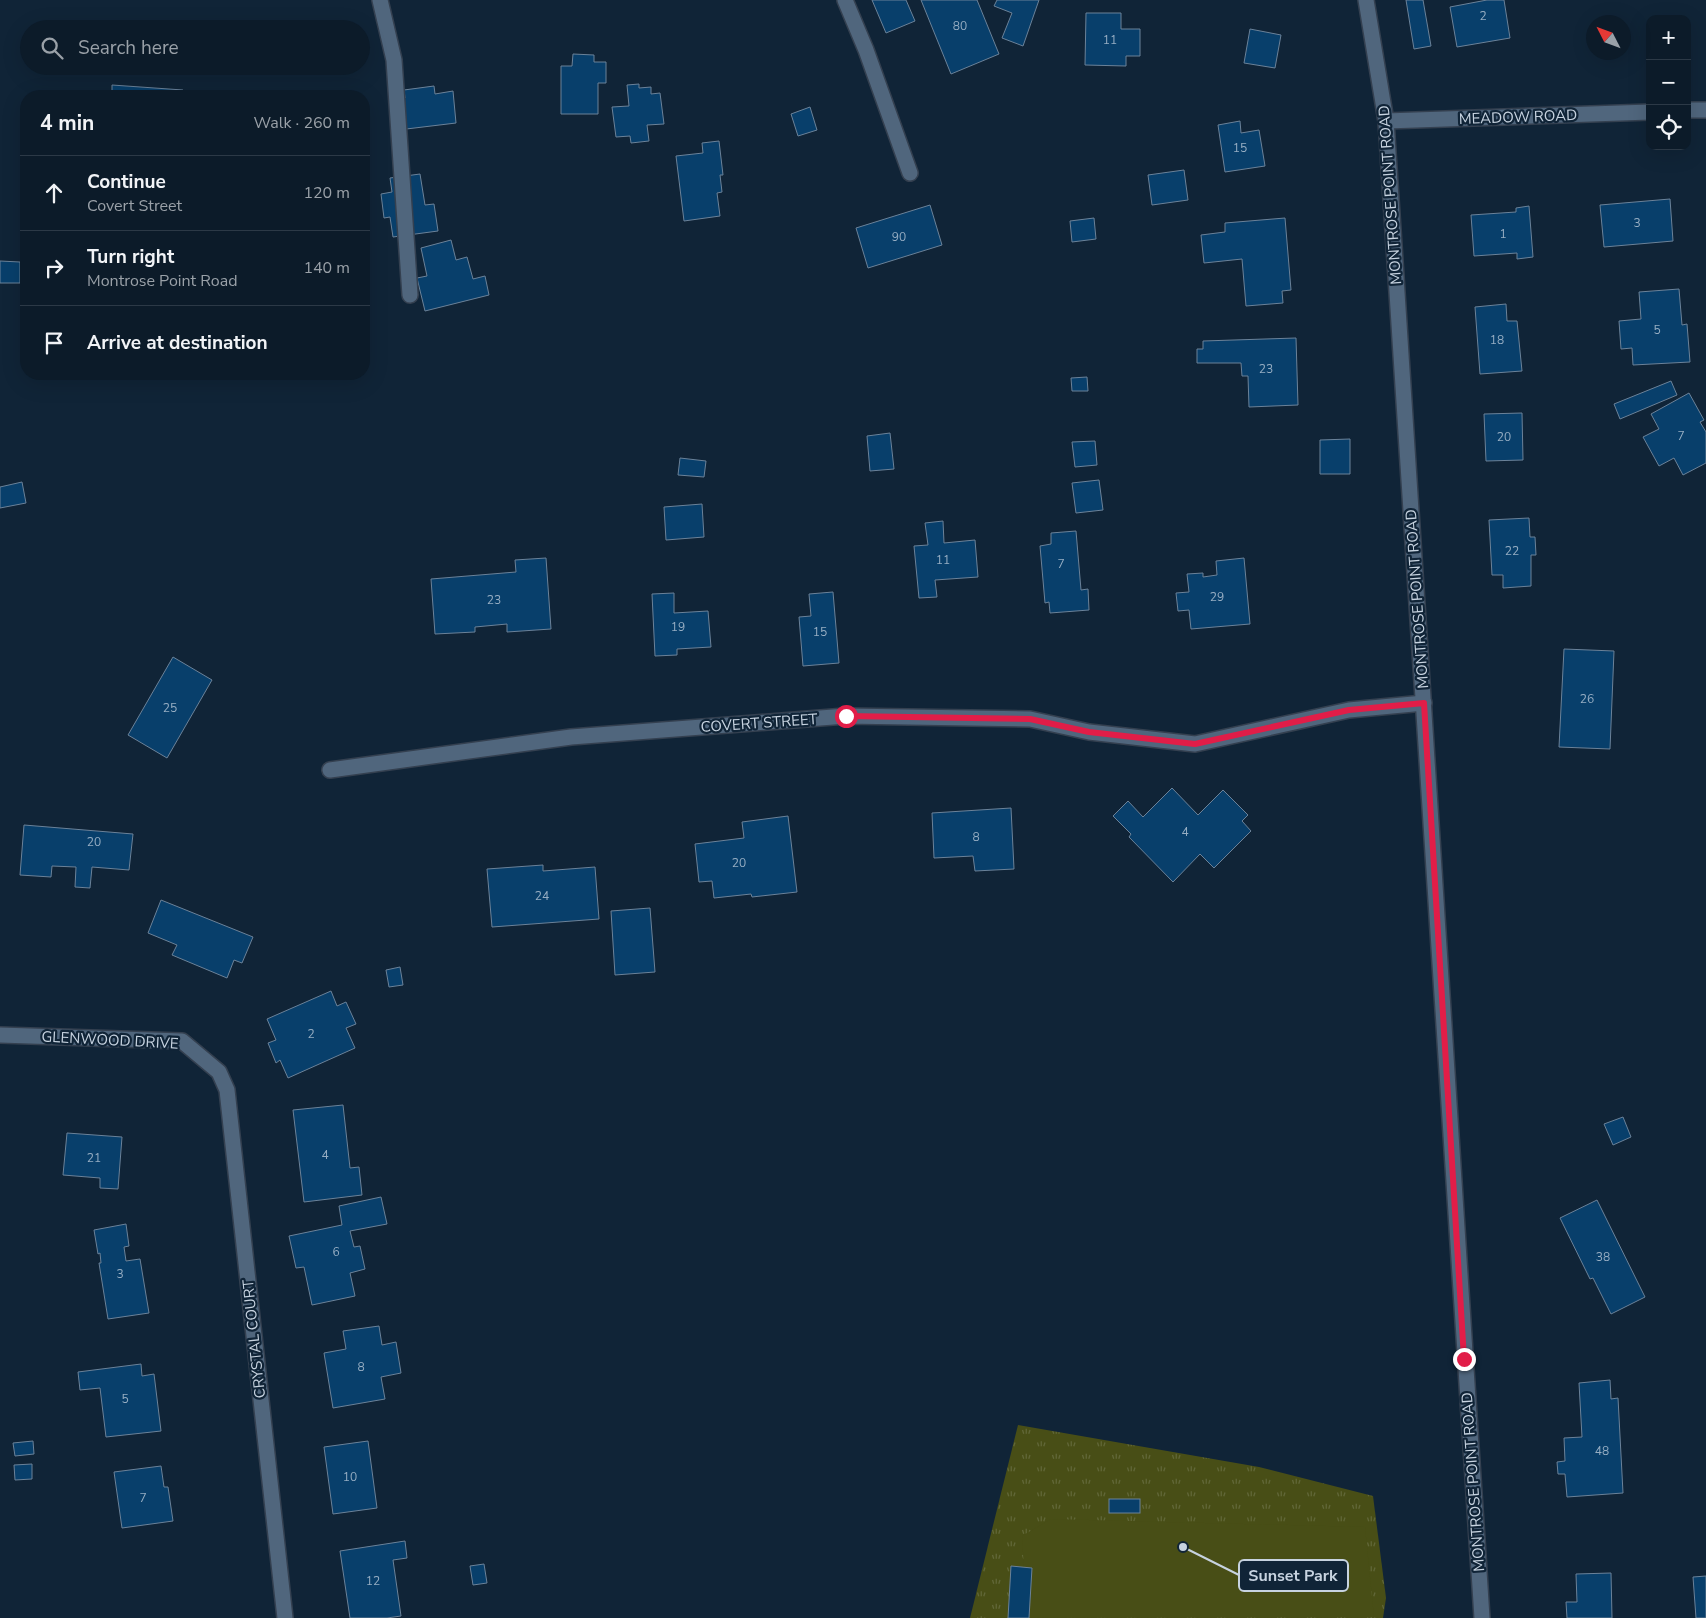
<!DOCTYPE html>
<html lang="en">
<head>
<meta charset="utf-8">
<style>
  body { margin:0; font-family:"Nunito Sans",sans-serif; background:#1a2835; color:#f1f3f6 }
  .controls { position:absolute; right:15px; top:15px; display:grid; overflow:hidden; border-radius:10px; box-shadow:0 5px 20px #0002 }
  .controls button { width:45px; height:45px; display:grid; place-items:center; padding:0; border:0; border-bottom:1px solid #2c3946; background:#0c1b29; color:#f1f3f6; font:25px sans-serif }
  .compass { position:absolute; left:1586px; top:15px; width:45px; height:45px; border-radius:50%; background:#0c1b29; box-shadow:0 5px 20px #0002; rotate:312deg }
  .stop { position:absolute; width:15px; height:15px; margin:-11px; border:4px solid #e11d48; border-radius:50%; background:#fff }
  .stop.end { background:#e11d48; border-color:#fff; box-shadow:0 1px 5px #0008 }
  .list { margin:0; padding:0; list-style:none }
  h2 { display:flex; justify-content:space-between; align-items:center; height:65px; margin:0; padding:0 20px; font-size:21px }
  h2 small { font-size:16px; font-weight:400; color:#9aa1a8 }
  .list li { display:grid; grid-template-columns:32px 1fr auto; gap:15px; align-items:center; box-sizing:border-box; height:75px; padding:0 20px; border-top:1px solid #2c3946 }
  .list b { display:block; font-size:19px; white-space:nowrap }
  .list p { margin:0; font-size:16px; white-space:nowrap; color:#9aa1a8 }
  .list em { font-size:16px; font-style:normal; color:#9aa1a8 }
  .icon { flex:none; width:28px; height:28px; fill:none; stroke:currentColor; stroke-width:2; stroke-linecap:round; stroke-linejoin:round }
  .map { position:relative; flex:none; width:1706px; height:1618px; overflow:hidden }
  .search { position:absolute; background:#0c1b29; box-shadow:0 5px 20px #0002; left:20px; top:20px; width:350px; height:55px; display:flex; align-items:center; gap:12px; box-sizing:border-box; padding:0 18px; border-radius:28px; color:#9aa1a8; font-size:19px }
  .panel { position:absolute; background:#0c1b29; box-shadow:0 5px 20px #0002; left:20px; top:90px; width:350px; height:290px; border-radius:20px }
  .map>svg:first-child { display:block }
  .park { fill:url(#park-tufts) }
  .garden { fill:#484e16 }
  .building { fill:#083f6b; stroke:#6b8299 }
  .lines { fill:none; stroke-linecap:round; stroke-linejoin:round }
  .lane-casing { stroke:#344050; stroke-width:18 }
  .street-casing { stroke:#344050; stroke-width:18 }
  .secondary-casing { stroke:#344050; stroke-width:18 }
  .lane { stroke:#50667d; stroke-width:15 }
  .street { stroke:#50667d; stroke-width:15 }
  .secondary { stroke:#50667d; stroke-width:15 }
  .route { stroke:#e11d48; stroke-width:6 }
  .labels { text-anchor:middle; stroke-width:4.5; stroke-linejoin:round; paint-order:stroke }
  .number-label { font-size:12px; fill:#97aec3 }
  .street-label { font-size:15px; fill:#c7d3e0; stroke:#102437 }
  .leader { fill:none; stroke:#c7d3e0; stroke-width:2 }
  .callout-dot { fill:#c7d3e0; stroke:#102437; stroke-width:2 }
  .callout { fill:#102437; stroke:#c7d3e0; stroke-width:2 }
  .callout-label { font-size:16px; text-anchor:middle; font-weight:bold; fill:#c7d3e0 }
</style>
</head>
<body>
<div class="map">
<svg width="1706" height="1618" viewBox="0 0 1706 1618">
  <defs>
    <pattern id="park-tufts" width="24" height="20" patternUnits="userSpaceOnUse" patternTransform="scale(1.25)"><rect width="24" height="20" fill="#484e16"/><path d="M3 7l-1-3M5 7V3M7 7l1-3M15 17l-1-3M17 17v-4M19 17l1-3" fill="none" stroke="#616738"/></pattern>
  </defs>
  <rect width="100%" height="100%" fill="#102437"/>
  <path class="park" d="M1018 1425 1259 1467 1373 1496 1386 1598 1383 1618H970Z"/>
  <path class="garden" d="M1051 1519 1365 1527 1374 1617 1027 1618 1022 1536Z"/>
  <g class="building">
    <path d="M872 0H906L915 21 886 33Z"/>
    <path d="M921 0H977L999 54 951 74Z"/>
    <path d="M997 0H1039L1023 46 1002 38 1012 13 994 6Z"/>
    <path d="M1406 0H1423L1431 46 1414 49Z"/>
    <path d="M1487 0H1504L1510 38 1457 47 1450 7Z"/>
    <path d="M1086 13H1121V29H1140V56H1126V66L1085 65Z"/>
    <path d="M1250 29 1281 35 1275 68 1244 63Z"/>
    <path d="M573 54 594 55V62H606V83H598V114H561V66H572Z"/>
    <path d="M639 84V88L651 87V94L660 93 664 124 647 125 649 141 631 143 630 136 616 137 612 107 629 106 627 85Z"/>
    <path d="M112 85 183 90V96H112Z"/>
    <path d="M434 86 435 94 453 91 456 123 398 130 394 99 405 98 404 90Z"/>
    <path d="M810 107 817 130 798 136 791 114Z"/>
    <path d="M1240 121 1241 133 1259 130 1265 166 1225 172 1218 125Z"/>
    <path d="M719 141 723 175H720L722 192 717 193 720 216 684 221 676 156 703 153 702 143Z"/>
    <path d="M1184 170 1188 200 1152 205 1148 175Z"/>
    <path d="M420 174 425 205 434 204 438 231 393 237 390 217 384 218 381 194 392 192 390 178Z"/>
    <path d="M1670 199 1673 241 1604 247 1600 205Z"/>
    <path d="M930 205 942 245 868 268 856 228Z"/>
    <path d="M1529 206 1533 257 1517 259V253L1474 256 1471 215 1516 212V208Z"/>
    <path d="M1094 218 1096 239 1072 242 1070 221Z"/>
    <path d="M1285 218 1291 290 1282 291 1283 303 1246 306 1242 259 1204 263 1201 235 1225 232V223Z"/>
    <path d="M451 240 456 260 467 257 473 279 485 276 489 295 425 311 417 278 427 276 421 248Z"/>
    <path d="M0 261 20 262V283H0Z"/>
    <path d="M1679 289 1682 325 1687 324 1690 362 1633 365 1632 348 1621 349 1619 321 1641 319 1639 292Z"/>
    <path d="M1506 304 1507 321H1517L1522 371 1480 374 1475 307Z"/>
    <path d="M1296 338 1298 405 1249 407 1248 376H1242L1241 363H1197V349H1203V341Z"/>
    <path d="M1087 377 1088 391H1072L1071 378Z"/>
    <path d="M1671 381 1677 395 1620 419 1614 404Z"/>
    <path d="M1689 393 1704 420 1700 422 1706 432V463L1683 475 1674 458 1659 466 1643 437 1659 429 1651 414Z"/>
    <path d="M1522 413 1523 460 1486 461 1484 414Z"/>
    <path d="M890 433 894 469 870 471 867 436Z"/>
    <path d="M1350 439V474H1320V440Z"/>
    <path d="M1095 441 1097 465 1075 467 1072 442Z"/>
    <path d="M680 458 706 461 704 477 678 475Z"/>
    <path d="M1099 480 1103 510 1076 513 1072 483Z"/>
    <path d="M22 482 26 503 0 508V487Z"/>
    <path d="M702 504 704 537 666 540 664 507Z"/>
    <path d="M1529 518 1530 537H1535L1536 555H1531V586L1503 588V575H1492L1489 520Z"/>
    <path d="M943 521 944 543 975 540 978 577 935 580 937 597 919 598 914 546 928 545 925 523Z"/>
    <path d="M1076 531 1081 590 1088 589 1089 610 1050 613 1049 602 1045 603 1040 546 1051 544V533Z"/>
    <path d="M546 558 551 629 507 632V624L475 627V632L435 634 431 579 516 572 515 560Z"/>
    <path d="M1244 558 1250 624 1191 629 1189 610 1178 611 1176 593 1189 592 1187 574 1203 573V577L1217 575 1216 561Z"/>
    <path d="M833 592 839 663 803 666 799 617 811 616 809 594Z"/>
    <path d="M674 593V613L708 611 711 647 677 649V655L655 656 652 594Z"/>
    <path d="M1564 649 1614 651 1610 749 1559 747Z"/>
    <path d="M173 657 212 680 167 758 128 735Z"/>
    <path d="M1172 788 1198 815 1223 790 1248 815 1242 821 1251 831 1214 868 1200 854 1173 882 1129 837 1131 834 1113 816 1128 801 1143 817Z"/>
    <path d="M1011 808 1014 869 975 871 973 856 934 858 932 813Z"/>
    <path d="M788 816 797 892 752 897 751 894 714 898 712 881 699 882 695 844 744 838 742 822Z"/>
    <path d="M24 825 133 834 129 870 92 867 90 888 75 887 76 867 52 866 51 877 20 875Z"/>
    <path d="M543 865V871L595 867 599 919 492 927 487 869Z"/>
    <path d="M161 900 253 937 242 963 234 960 227 978 172 955 177 945 148 933Z"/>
    <path d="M650 908 655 972 615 975 611 911Z"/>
    <path d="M400 967 403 985 389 987 386 970Z"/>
    <path d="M331 991 337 1006 346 1002 356 1024 346 1028 355 1048 288 1078 280 1060 276 1063 268 1043 276 1040 267 1019Z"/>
    <path d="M343 1105 350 1168 359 1167 362 1195 304 1202 293 1110Z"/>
    <path d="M1623 1117 1631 1137 1613 1145 1604 1124Z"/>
    <path d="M67 1133 122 1137 118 1189 100 1188V1178L63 1175Z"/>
    <path d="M381 1197 387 1224 350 1231 354 1247 360 1246 365 1269 350 1273 355 1296 312 1305 304 1267 296 1268 289 1236 342 1225 339 1206Z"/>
    <path d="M1597 1200 1645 1297 1611 1314 1593 1278 1590 1279 1560 1218Z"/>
    <path d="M126 1224 129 1246 124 1247 126 1261 140 1259 149 1313 108 1319 99 1263H101L100 1253 98 1254 94 1230Z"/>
    <path d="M379 1326 382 1345 396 1342 401 1373 381 1377 385 1399 333 1408 324 1353 346 1349 343 1331Z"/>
    <path d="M141 1364 142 1376 154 1374 161 1431 106 1437 100 1388 80 1390 78 1372Z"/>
    <path d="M1610 1380 1611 1399 1618 1398 1623 1493 1567 1497 1565 1474H1558L1557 1462 1565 1461 1564 1438 1582 1437 1579 1383Z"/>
    <path d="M33 1441 34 1454 15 1456 13 1443Z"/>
    <path d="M368 1441 377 1508 333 1514 324 1447Z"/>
    <path d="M32 1464V1479L15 1480 14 1465Z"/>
    <path d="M161 1466 164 1487H168L173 1521 122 1528 114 1472Z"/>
    <rect x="1109" y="1499" width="31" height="14"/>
    <path d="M405 1541 407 1558 393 1560 401 1616 387 1618H350L340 1551Z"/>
    <path d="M484 1564 487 1583 473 1585 470 1566Z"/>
    <path d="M1011 1566 1032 1568 1029 1618H1008Z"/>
    <path d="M1611 1573 1612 1618H1567L1566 1602H1577L1576 1574Z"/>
    <path d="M1706 1576V1618H1696L1693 1577Z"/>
  </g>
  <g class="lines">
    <g class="lane-casing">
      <path id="lane" d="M845 0 866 50 910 173"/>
    </g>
    <g class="street-casing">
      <g id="street">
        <path d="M380 0 394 60 410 295"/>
        <path d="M1687 110H1706"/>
        <path d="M1386 121 1650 112"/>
        <path d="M330 770 571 737 846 716 1030 719 1089 732 1195 744 1349 710 1424 703"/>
        <path d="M0 1035 182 1041 219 1072 227 1090 285 1618"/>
      </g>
    </g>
    <g class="secondary-casing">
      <path id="secondary" d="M1366 0 1386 121 1482 1618"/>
    </g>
    <use href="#lane" class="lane"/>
    <use href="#street" class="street"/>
    <use href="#secondary" class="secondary"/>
  </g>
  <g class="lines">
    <path class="route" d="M846 716 1030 719 1089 732 1195 744 1349 710 1424 703 1464 1359"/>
  </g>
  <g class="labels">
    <g class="number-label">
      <text x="1483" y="20">2</text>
      <text x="960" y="30">80</text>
      <text x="1110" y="44">11</text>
      <text x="1240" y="152">15</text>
      <text x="1637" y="227">3</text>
      <text x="1503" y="238">1</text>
      <text x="899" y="241">90</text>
      <text x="1657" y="334">5</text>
      <text x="1497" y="344">18</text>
      <text x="1266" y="373">23</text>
      <text x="1681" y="440">7</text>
      <text x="1504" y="441">20</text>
      <text x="1512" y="555">22</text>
      <text x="943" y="564">11</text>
      <text x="1061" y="568">7</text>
      <text x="1217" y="601">29</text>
      <text x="494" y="604">23</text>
      <text x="678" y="631">19</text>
      <text x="820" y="636">15</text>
      <text x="1587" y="703">26</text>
      <text x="170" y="712">25</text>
      <text x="1185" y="836">4</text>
      <text x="976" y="841">8</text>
      <text x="94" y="846">20</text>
      <text x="739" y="867">20</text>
      <text x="542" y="900">24</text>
      <text x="311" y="1038">2</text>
      <text x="325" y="1159">4</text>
      <text x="94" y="1162">21</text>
      <text x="336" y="1256">6</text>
      <text x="1603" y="1261">38</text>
      <text x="120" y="1278">3</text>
      <text x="361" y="1371">8</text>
      <text x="125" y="1403">5</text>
      <text x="1602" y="1455">48</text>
      <text x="350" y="1481">10</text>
      <text x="143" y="1502">7</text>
      <text x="373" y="1585">12</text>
    </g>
    <g class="street-label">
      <text transform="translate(1518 117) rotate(-2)" y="5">MEADOW ROAD</text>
      <text transform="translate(1390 195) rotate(-94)" y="5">MONTROSE POINT ROAD</text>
      <text transform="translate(1417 599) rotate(-94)" y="5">MONTROSE POINT ROAD</text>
      <text transform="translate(759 723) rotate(-4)" y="5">COVERT STREET</text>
      <text transform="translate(110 1040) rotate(3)" y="5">GLENWOOD DRIVE</text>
      <text transform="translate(254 1339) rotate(-96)" y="5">CRYSTAL COURT</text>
      <text transform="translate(1473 1482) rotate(-94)" y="5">MONTROSE POINT ROAD</text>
    </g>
  </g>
  <path class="leader" d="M1183 1547L1239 1575"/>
  <circle class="callout-dot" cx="1183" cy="1547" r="5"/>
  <rect class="callout" x="1239" y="1560" width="109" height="31" rx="5"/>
  <g class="callout-label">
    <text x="1293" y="1581">Sunset Park</text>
  </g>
</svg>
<div class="controls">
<button>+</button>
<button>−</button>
<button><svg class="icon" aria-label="locate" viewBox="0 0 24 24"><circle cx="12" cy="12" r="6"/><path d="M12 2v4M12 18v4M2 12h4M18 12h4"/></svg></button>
</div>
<svg class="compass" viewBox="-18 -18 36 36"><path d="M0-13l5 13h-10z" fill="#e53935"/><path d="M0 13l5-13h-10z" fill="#9aa1a8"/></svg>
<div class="stop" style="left:846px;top:716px"></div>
<div class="stop end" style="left:1464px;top:1359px"></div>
<div class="search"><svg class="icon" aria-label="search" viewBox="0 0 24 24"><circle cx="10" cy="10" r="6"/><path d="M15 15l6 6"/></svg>Search here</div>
<section class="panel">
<h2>4 min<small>Walk · 260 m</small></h2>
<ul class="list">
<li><svg class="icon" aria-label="ahead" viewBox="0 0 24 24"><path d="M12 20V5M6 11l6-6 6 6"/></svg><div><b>Continue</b><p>Covert Street</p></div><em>120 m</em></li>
<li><svg class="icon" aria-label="right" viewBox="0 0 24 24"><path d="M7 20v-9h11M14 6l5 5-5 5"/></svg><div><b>Turn right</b><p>Montrose Point Road</p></div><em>140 m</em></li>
<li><svg class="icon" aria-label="arrive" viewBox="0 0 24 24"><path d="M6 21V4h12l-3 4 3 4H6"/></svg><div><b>Arrive at destination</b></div></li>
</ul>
</section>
</div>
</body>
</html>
